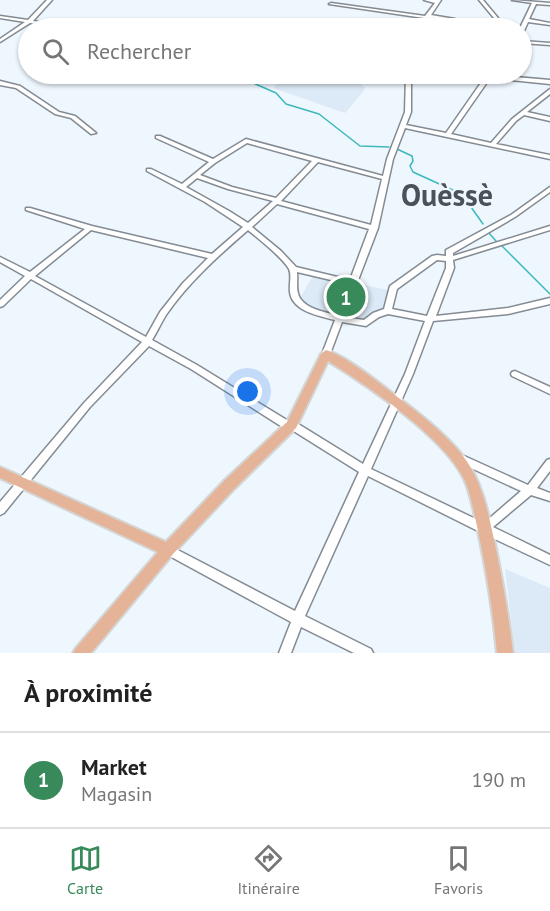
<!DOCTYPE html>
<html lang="fr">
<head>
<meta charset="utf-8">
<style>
  body { margin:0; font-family:"PT Sans",sans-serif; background:#f6f6f6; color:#222 }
  .you { position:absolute; left:248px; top:392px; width:21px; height:21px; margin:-15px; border:4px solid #fff; border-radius:50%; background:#1a73e8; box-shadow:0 0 0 9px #1a73e833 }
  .badge { display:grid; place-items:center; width:39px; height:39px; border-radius:50%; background:#398a5b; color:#fff; font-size:20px; font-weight:700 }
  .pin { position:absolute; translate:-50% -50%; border:3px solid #fff; box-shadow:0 2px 6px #0006 }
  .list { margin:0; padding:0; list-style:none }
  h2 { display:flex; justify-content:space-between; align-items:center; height:78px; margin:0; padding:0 24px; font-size:26px }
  h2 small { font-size:20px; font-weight:400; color:#767676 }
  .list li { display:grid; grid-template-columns:39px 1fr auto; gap:18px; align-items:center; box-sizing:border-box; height:96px; padding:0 24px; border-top:2px solid #e0e0e0 }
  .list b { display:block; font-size:22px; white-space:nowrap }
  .list p { margin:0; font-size:20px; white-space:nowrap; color:#767676 }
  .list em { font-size:20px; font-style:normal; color:#767676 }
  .icon { flex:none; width:33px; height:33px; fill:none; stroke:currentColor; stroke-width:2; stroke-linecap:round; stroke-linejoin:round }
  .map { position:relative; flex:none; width:550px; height:653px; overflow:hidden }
  .search { position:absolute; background:#fff; box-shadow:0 2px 4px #0004; left:18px; right:18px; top:18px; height:66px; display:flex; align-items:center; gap:15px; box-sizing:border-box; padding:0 21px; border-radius:33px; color:#767676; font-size:22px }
  .sheet { height:174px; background:#fff }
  nav { display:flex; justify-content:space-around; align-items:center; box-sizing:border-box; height:84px; border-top:2px solid #e0e0e0; background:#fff; font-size:16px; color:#767676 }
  nav a { display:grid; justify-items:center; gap:3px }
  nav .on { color:#398a5b }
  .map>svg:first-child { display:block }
  .built { fill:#dce9f6 }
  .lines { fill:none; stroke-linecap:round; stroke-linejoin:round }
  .stream { stroke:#3cb9bc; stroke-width:1.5 }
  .minor-casing { stroke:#848b92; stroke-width:3 }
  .major-casing { stroke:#d4d5d5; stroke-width:4 }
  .minor { fill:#fff; fill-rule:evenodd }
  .major { fill:#e4b398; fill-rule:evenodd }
  .labels { text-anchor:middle; stroke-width:4.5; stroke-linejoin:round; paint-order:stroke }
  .town-label { font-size:30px; font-weight:bold; fill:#4a5157; stroke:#eef6fe }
</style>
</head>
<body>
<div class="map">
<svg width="550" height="653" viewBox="0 0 550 653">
  <rect width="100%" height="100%" fill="#eef6fe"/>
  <g class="built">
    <path d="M290 74H367L361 86 365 87 362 93 345 113 273 88Z"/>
    <path d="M314 274 392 291 388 311 368 323 318 313 298 302Z"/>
    <path d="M505 569 550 588V653H515Z"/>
  </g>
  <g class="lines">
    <g class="stream">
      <path d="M206 74 251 82 276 93 286 104 319 114 360 146 389 147"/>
      <path d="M397 149 412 156 413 161 410 166 413 172 457 192 466 200 483 224"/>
      <path d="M489 233 496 241"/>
      <path d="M502 246 550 294"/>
    </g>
    <g class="minor-casing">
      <g id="minor">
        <path d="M47 0H52L33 21 72 27 74 28 30 23 0 42V39L25 22 0 18V16L28 20Z"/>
        <path d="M424 0H441L431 15 455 19 453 20 429 18 422 28H418L424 18 329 4 331 3 425 16 435 3Z"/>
        <path d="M479 0H483L498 18 496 28H492L494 18Z"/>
        <path d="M512 0 550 3V5L536 4 529 19 550 23V25L528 22 524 31H522V28H520L532 3Z"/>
        <path d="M307 20 373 27 375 28H365L310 22 303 28H299Z"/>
        <path d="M522 41 550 43V45L522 43Z"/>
        <path d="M406 74H411V112L406 125 446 133 485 77 468 76 466 74H492V75L550 80V84L490 78 451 134 491 143 512 119 550 89V94L527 112 550 117V121L524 115 516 121 496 144 550 155V159L405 128 393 159 378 228 344 317 364 320 373 313 384 309 390 286 432 256 437 255 446 256V250L511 215 550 187V192L515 217 453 253V256L550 226V230L453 260 454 268 436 316 508 308 550 298V304L508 314 433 321 413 374 371 469 484 523 521 491 456 461 454 458 456 455 459 454 462 455 528 485 547 460 550 459V471L537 488 550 493V501L531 495 493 527 550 555V565L480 532 368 476 305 616 371 649 373 653H354L301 627 291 653H279L291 622 164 553 163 550 164 547 168 545 172 547 295 611 359 472 292 430H287L191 369 149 346 90 407 4 513 0 515V502L84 403 142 342 31 279 3 306 0 307V300L25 276 0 262V257L30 272 85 229 26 210V208H30L92 226 212 254 243 227 205 202 147 171V169H151L182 184 209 162 156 138V136H160L213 159 246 139 383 176 387 159 405 112ZM247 143 312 161 276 198 232 187 200 175 215 163ZM318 162 382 179 371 225 281 201ZM197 178 228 189 273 201 248 223 229 211 186 187ZM277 204 369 229 350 280 296 267 281 251 252 227ZM91 230 208 258 183 283 160 312 146 337 35 276ZM248 230C259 239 282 257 289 269 292 275 289 285 290 292 292 311 319 316 335 320L322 354 323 356H329L330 354 342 322 366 326 379 317 388 314 425 321 405 374 363 464 295 422H290L197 365 152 340C157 332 161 323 166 315 188 283 218 256 248 230ZM437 260 446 261V268L427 316 392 309 397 289ZM297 272 348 284 337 315C324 312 301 308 298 293 296 287 298 279 297 272Z"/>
        <path d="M0 81 20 86 59 112 75 116 96 133 91 134 71 118 55 114 16 88 0 85Z"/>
        <path d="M515 371 550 387V394L512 376 511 374 512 372Z"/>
      </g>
    </g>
    <g class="major-casing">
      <path id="major" d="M326 350C345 356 374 379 391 392 416 411 443 431 463 456 483 482 489 517 496 549 503 584 509 618 513 653H497C493 610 486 568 477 526 473 510 471 492 463 477 442 436 368 386 328 361L296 428 234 489 173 554 91 653H73L76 648 158 552 0 478V467L166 542 224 481 287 422 321 354Z"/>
    </g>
    <use href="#minor" class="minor"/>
    <use href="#major" class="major"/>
  </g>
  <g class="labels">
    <g class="town-label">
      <text x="447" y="206">Ouèssè</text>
    </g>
  </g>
</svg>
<div class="you"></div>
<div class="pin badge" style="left:346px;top:297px">1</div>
<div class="search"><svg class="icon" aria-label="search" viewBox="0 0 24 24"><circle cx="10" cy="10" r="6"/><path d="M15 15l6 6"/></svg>Rechercher</div>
</div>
<section class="sheet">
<h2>À proximité<small></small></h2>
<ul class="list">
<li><span class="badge">1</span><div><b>Market</b><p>Magasin</p></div><em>190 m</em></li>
</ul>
</section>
<nav>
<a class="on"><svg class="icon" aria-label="map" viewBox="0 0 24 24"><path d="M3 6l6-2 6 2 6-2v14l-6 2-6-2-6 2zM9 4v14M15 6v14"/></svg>Carte</a>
<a><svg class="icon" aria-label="directions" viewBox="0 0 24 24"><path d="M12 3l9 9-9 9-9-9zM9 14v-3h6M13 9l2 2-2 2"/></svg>Itinéraire</a>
<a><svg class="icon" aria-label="saved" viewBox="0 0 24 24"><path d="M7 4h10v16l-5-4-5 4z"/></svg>Favoris</a>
</nav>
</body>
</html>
